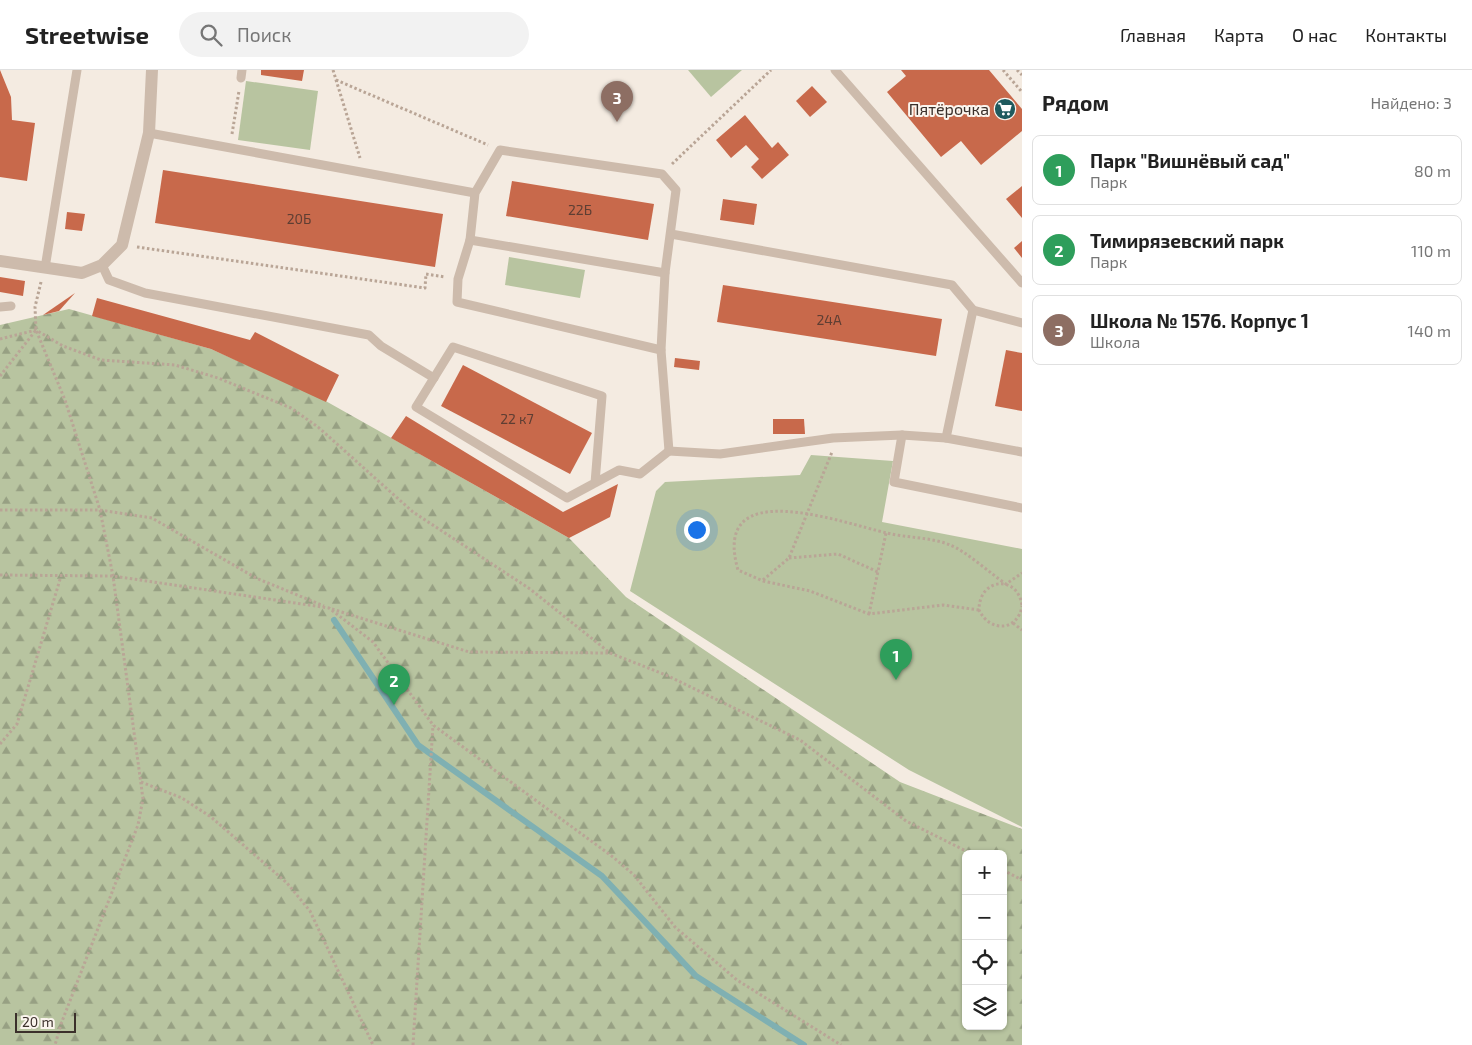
<!DOCTYPE html>
<html lang="ru">
<head>
<meta charset="utf-8">
<style>
  body { margin:0; font-family:"Exo 2",sans-serif; background:#f2f2f2; color:#222 }
  .controls { position:absolute; right:15px; bottom:15px; display:grid; overflow:hidden; border-radius:8px; box-shadow:0 1px 4px #0004 }
  .controls button { width:45px; height:45px; display:grid; place-items:center; padding:0; border:0; border-bottom:1px solid #e0e0e0; background:#fff; color:#222; font:25px sans-serif }
  .scale { position:absolute; left:15px; bottom:12px; width:61px; box-sizing:border-box; padding-left:5px; border:2px solid #3b302b; border-top:0; font-size:14px; line-height:18px; white-space:nowrap; color:#3b302b; -webkit-text-stroke:4px #fbf5ee; paint-order:stroke }
  .you { position:absolute; left:696px; top:459px; width:18px; height:18px; margin:-12px; border:4px solid #fff; border-radius:50%; background:#1a73e8; box-shadow:0 0 0 8px #1a73e833 }
  .badge { display:grid; place-items:center; width:32px; height:32px; border-radius:50%; background:#ea580c; color:#fff; font-size:16px; font-weight:700 }
  .pin { position:absolute; translate:-50% -41px; filter:drop-shadow(0 1px 2px #0008) }
  .pin::after { content:''; position:absolute; top:26px; width:18px; height:15px; background:inherit; clip-path:polygon(0 0,100% 0,50% 100%) }
  .list { margin:0; padding:0; list-style:none }
  h2 { display:flex; justify-content:space-between; align-items:center; height:65px; margin:0; padding:0 20px; font-size:21px }
  h2 small { font-size:16px; font-weight:400; color:#767676 }
  .list li { display:grid; grid-template-columns:32px 1fr auto; gap:15px; align-items:center; box-sizing:border-box; height:70px; margin:0 10px 10px; padding:0 10px; border:1px solid #e0e0e0; border-radius:8px }
  .list b { display:block; font-size:19px; white-space:nowrap }
  .list p { margin:0; font-size:16px; white-space:nowrap; color:#767676 }
  .list em { font-size:16px; font-style:normal; color:#767676 }
  .icon { flex:none; width:28px; height:28px; fill:none; stroke:currentColor; stroke-width:2; stroke-linecap:round; stroke-linejoin:round }
  .map { position:relative; flex:none; width:1022px; height:975px; overflow:hidden }
  header { display:flex; align-items:center; gap:30px; box-sizing:border-box; height:70px; padding:0 25px; background:#fff; border-bottom:1px solid #e0e0e0 }
  header strong { font-size:24px }
  nav { display:flex; gap:28px; margin-inline-start:auto; font-size:18px }
  .search { width:350px; height:45px; background:#f2f2f2; display:flex; align-items:center; gap:12px; box-sizing:border-box; padding:0 18px; border-radius:28px; color:#767676; font-size:19px }
  main { display:flex }
  aside { flex:1; background:#fff }
  .map>svg:first-child { display:block }
  .green { fill:#b8c4a0 }
  .forest { fill:url(#forest-firs); fill-rule:evenodd }
  .lines { fill:none; stroke-linecap:round; stroke-linejoin:round }
  .stream { stroke:#7fb0b2; stroke-width:6 }
  .building { fill:#c8694b }
  .path { stroke:#b9a596; stroke-width:3; stroke-dasharray:2.5 2.5; stroke-linecap:butt }
  .service { stroke:#cdbbac; stroke-width:9 }
  .minor { stroke:#cdbbac; stroke-width:12 }
  .labels { text-anchor:middle; stroke-width:4; stroke-linejoin:round; paint-order:stroke }
  .number-label { font-size:14px; fill:#5e3e33 }
  .poi-label { font-size:16px; fill:#3b302b; stroke:#fbf5ee; text-anchor:end }
</style>
</head>
<body>
<header>
<strong>Streetwise</strong>
<div class="search"><svg class="icon" aria-label="search" viewBox="0 0 24 24"><circle cx="10" cy="10" r="6"/><path d="M15 15l6 6"/></svg>Поиск</div>
<nav><a>Главная</a><a>Карта</a><a>О нас</a><a>Контакты</a></nav>
</header>
<main>
<div class="map">
<svg width="1022" height="975" viewBox="0 0 1022 975">
  <defs>
    <pattern id="forest-firs" width="22" height="20" patternUnits="userSpaceOnUse" patternTransform="scale(1.25)"><rect width="22" height="20" fill="#b8c4a0"/><path d="M5 1l3.5 6h-7zM16 11l3.5 6h-7z" fill="#97a083"/></pattern>
  </defs>
  <rect width="100%" height="100%" fill="#f4ebe1"/>
  <g class="green">
    <path d="M688 0H742L711 27Z"/>
    <path d="M246 11 318 21 310 80 238 70Z"/>
    <path d="M509 187 585 200 580 228 505 215Z"/>
    <path d="M811 385 893 391 882 452 1022 479V757L909 700 630 521 656 421 665 412 800 405Z"/>
  </g>
  <path class="forest" d="M69 239 211 279 315 325 569 468 626 527 900 712 1022 759V975H0V255ZM966 784H1003V956H966Z"/>
  <g class="lines">
    <path class="stream" d="M334 550 418 675 602 806 696 906 804 975"/>
  </g>
  <g class="building">
    <path d="M0 0 11 27 12 50 35 53 27 111 0 107Z"/>
    <path d="M261 0H304L302 11 261 5Z"/>
    <path d="M901 0H989L1022 39V61L981 95 961 71 941 87 887 22 906 6Z"/>
    <path d="M812 16 827 32 810 47 796 31Z"/>
    <path d="M745 45 772 78 778 72 789 85 762 109 751 97 759 89 746 75 731 88 716 70Z"/>
    <path d="M163 100 443 144 435 197 155 153Z"/>
    <path d="M512 111 654 134 648 170 506 146Z"/>
    <path d="M1022 116V148L1006 129Z"/>
    <path d="M723 129 757 134 754 155 720 150Z"/>
    <path d="M67 142 85 144 82 161 65 159Z"/>
    <path d="M1022 171V188L1014 178Z"/>
    <path d="M0 207 25 211 23 226 0 222Z"/>
    <path d="M723 215 942 249 936 286 717 252Z"/>
    <path d="M75 223 59 241 43 245Z"/>
    <path d="M97 228 250 270 255 262 339 305 326 332 211 279 92 246Z"/>
    <path d="M1006 280 1022 283V341L995 336Z"/>
    <path d="M675 288 700 291 699 300 674 297Z"/>
    <path d="M463 295 592 363 570 404 441 336Z"/>
    <path d="M406 346 563 442 618 414 610 447 569 468 391 368Z"/>
    <path d="M773 349H804L805 364H773Z"/>
  </g>
  <g class="lines">
    <g class="path">
      <path d="M333 0 360 88"/>
      <path d="M1003 0 1022 22"/>
      <path d="M1017 0 1022 5"/>
      <path d="M336 10 488 75"/>
      <path d="M232 64 239 21"/>
      <path d="M672 94 771 0"/>
      <path d="M137 177 425 218 426 204 445 207"/>
      <path d="M41 212 35 237 36 260 65 330 100 440 113 506 143 729 138 755 61 954 55 975"/>
      <path d="M0 269 36 260 63 276 101 290 175 295 218 308 291 338 318 357 413 442 530 519 610 583 666 605 800 670 906 751 972 784"/>
      <path d="M0 306 36 260"/>
      <path d="M0 440H100L152 448 256 508 324 536"/>
      <path d="M789 488 838 484 878 502"/>
      <path d="M0 505 113 506 329 538 373 572 433 655 613 787 634 805 675 857 737 910 841 975"/>
      <path d="M763 510 789 488 832 382"/>
      <path d="M1022 535C1017 504 979 508 979 540 990 563 1018 561 1022 536"/>
      <path d="M332 539 469 582 609 583"/>
      <path d="M979 540 943 535 869 544 810 521 763 511 738 500C710 403 842 453 887 463 907 468 931 467 950 475 966 481 991 504 1006 514L1022 503"/>
      <path d="M869 544 886 463"/>
      <path d="M1013 553 1022 560"/>
      <path d="M0 674 17 654 61 506"/>
      <path d="M141 712 182 728 211 747 287 813 310 841 373 975"/>
      <path d="M1003 800 1022 810"/>
      <path d="M413 975 433 655"/>
    </g>
    <g class="service">
      <path d="M835 0 1022 213"/>
      <path d="M241 8 242 0"/>
      <path d="M149 63 475 123 500 80 662 104 676 120 665 203 470 170 475 123"/>
      <path d="M671 164 952 215 973 240 1022 253"/>
      <path d="M470 170 458 209 457 232 661 280"/>
      <path d="M102 195 109 210 145 223 369 265 381 276 434 308"/>
      <path d="M45 198 77 0"/>
      <path d="M665 203 661 280 669 381 720 384 833 368 902 365 946 368"/>
      <path d="M0 237 11 236"/>
      <path d="M973 240 946 368 1022 382"/>
      <path d="M902 365 894 412 1022 438"/>
      <path d="M595 413 602 326 453 277 416 337 567 428 619 400 640 404 669 381"/>
    </g>
    <path class="minor" d="M0 191 82 203 102 195 122 175 149 63 152 0"/>
  </g>
  <defs>
    <g id="supermarket-disc" transform="scale(1.125)"><circle r="9.5" fill="#1f5a5e" stroke="#fbf5ee"/><path d="M-6-5.5h2.5l.6 2H6L4.5 2H-2.5L-4.4-4H-6ZM-1.5 3.2a1.3 1.3 0 1 0 .1 0ZM3 3.2a1.3 1.3 0 1 0 .1 0Z" fill="#fff"/></g>
  </defs>
  <g fill-rule="evenodd">
    <use href="#supermarket-disc" x="1005" y="39"/>
  </g>
  <g class="labels">
    <g class="number-label">
      <text x="580" y="145">22Б</text>
      <text x="299" y="154">20Б</text>
      <text x="829" y="255">24А</text>
      <text x="517" y="354">22 к7</text>
    </g>
    <g class="poi-label">
      <text x="989" y="45">Пятёрочка</text>
    </g>
  </g>
</svg>
<div class="controls">
<button>+</button>
<button>−</button>
<button><svg class="icon" aria-label="locate" viewBox="0 0 24 24"><circle cx="12" cy="12" r="6"/><path d="M12 2v4M12 18v4M2 12h4M18 12h4"/></svg></button>
<button><svg class="icon" aria-label="layers" viewBox="0 0 24 24"><path d="M12 4l9 5-9 5-9-5zM3 14l9 5 9-5"/></svg></button>
</div>
<div class="scale">20 m</div>
<div class="you"></div>
<div class="pin badge" style="left:896px;top:610px;background:#2e9e5b">1</div>
<div class="pin badge" style="left:394px;top:635px;background:#2e9e5b">2</div>
<div class="pin badge" style="left:617px;top:52px;background:#8d6e63">3</div>
</div>
<aside>
<h2>Рядом<small>Найдено: 3</small></h2>
<ul class="list">
<li><span class="badge" style="background:#2e9e5b">1</span><div><b>Парк &quot;Вишнёвый сад&quot;</b><p>Парк</p></div><em>80 m</em></li>
<li><span class="badge" style="background:#2e9e5b">2</span><div><b>Тимирязевский парк</b><p>Парк</p></div><em>110 m</em></li>
<li><span class="badge" style="background:#8d6e63">3</span><div><b>Школа № 1576. Корпус 1</b><p>Школа</p></div><em>140 m</em></li>
</ul>
</aside>
</main>
</body>
</html>
